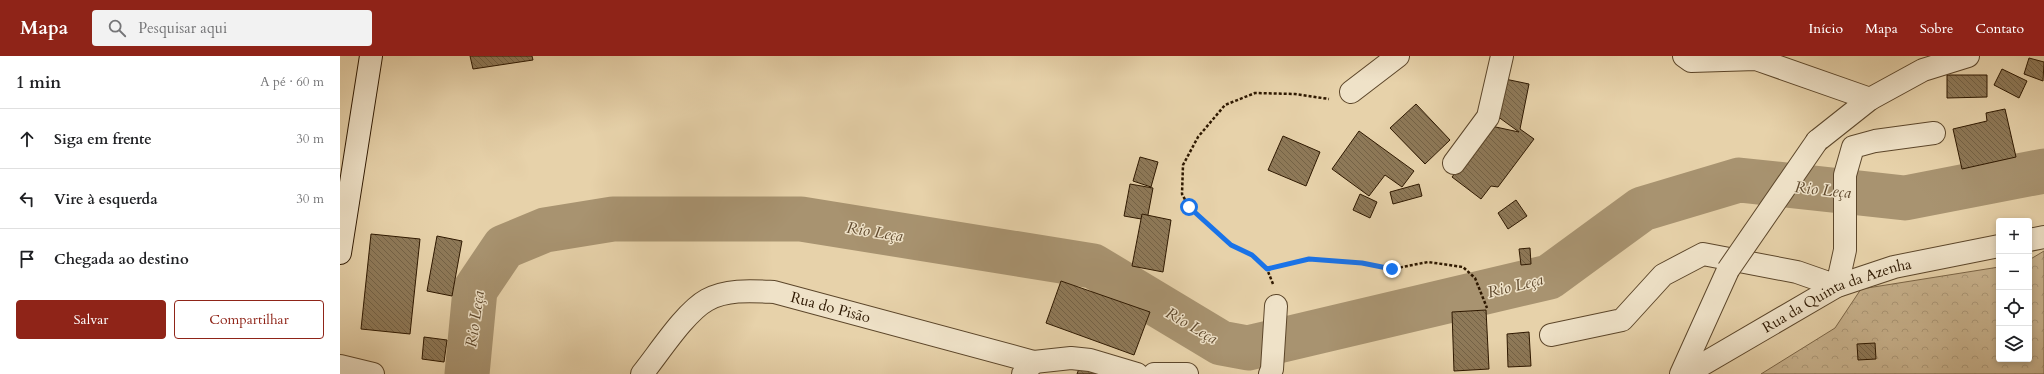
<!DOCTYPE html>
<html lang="pt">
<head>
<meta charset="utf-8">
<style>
  body { margin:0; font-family:Cardo,serif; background:#f2f2f2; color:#202124 }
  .controls { position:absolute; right:12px; bottom:12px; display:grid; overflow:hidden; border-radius:4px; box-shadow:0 2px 6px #0003 }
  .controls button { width:36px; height:36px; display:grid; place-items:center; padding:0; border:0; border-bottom:1px solid #e0e0e0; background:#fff; color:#202124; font:20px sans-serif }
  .stop { position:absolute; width:12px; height:12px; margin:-9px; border:3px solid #1a73e8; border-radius:50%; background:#fff }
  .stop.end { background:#1a73e8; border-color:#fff; box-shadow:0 1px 4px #0008 }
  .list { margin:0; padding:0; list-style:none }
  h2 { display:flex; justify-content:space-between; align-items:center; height:52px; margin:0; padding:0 16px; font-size:17px }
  h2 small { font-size:13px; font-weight:400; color:#757577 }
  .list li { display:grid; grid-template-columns:26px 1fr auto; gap:12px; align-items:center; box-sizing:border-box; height:60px; padding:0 16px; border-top:1px solid #e0e0e0 }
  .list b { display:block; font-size:15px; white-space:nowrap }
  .list em { font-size:13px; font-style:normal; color:#757577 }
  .actions { display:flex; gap:8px; padding:12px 16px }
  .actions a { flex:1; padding:9px 0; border:1px solid #8f2418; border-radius:4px; text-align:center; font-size:14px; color:#8f2418 }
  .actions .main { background:#8f2418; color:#fff }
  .icon { flex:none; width:22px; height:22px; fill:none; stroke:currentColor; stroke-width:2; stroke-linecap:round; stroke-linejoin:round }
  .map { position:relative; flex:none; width:1704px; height:318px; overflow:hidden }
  header { display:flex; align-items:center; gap:24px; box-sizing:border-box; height:56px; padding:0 20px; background:#8f2418; color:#fff }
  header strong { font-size:19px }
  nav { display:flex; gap:22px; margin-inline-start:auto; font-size:14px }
  .search { width:280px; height:36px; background:#f2f2f2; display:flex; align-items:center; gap:10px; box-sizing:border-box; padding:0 14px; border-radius:4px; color:#757577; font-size:15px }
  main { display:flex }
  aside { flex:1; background:#fff }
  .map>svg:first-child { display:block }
  .forest { fill:url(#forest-crowns); stroke:#7b6546 }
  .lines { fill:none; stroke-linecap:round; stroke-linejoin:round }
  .river { stroke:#a89370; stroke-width:45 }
  .building { fill:url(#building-back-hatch); stroke:#2e1800 }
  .street-casing { stroke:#5c462a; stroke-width:24 }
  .secondary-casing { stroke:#2e1800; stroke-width:24 }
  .path { stroke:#2e1800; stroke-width:2.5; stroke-dasharray:3 2; stroke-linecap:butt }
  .street { stroke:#efe2c8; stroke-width:22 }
  .secondary { stroke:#efe2c8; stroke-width:22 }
  .street-bridge-casing { stroke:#5c462a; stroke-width:24; stroke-linecap:butt }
  .street-bridge { stroke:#efe2c8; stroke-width:22 }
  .route { stroke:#1a73e8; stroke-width:5 }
  .labels { text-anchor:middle; stroke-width:3; stroke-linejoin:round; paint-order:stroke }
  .street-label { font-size:15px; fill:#2e1800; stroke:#efe2c8 }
  .water-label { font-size:16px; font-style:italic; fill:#5f492d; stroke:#efe2c8 }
</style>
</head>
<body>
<header>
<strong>Mapa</strong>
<div class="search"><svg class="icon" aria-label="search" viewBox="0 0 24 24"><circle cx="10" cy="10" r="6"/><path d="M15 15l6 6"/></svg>Pesquisar aqui</div>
<nav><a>Início</a><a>Mapa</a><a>Sobre</a><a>Contato</a></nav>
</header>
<main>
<aside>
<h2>1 min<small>A pé · 60 m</small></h2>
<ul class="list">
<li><svg class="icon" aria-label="ahead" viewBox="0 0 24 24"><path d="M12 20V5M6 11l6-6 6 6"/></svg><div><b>Siga em frente</b></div><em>30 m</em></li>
<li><svg class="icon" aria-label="left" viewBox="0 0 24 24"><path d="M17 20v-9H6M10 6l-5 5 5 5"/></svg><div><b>Vire à esquerda</b></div><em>30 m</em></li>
<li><svg class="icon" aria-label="arrive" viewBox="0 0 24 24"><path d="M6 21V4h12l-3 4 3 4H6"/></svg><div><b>Chegada ao destino</b></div></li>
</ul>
<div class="actions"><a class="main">Salvar</a><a>Compartilhar</a></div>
</aside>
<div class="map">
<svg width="1704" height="318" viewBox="0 0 1704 318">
  <defs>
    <pattern id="forest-crowns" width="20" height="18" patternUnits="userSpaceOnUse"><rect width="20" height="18" fill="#c8b28d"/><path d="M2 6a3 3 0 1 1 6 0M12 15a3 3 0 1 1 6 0" fill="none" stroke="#ac9878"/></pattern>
    <pattern id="building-back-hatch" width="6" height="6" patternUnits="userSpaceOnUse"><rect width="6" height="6" fill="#8e7958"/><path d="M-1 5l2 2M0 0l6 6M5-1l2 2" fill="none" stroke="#746246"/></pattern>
  </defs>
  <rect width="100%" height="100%" fill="#e7d2aa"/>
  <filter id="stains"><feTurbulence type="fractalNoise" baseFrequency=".005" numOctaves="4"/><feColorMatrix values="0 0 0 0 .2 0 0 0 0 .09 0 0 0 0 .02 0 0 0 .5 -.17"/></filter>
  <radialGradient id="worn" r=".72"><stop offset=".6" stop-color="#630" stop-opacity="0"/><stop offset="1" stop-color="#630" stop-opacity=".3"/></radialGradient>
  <path class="forest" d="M1704 195V318H1421L1495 272 1521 233 1659 211V303H1689V204Z"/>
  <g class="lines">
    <path class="river" d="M127 318 135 234 164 191 205 174 273 163H461L753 210 881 287 908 292 1209 221 1302 153 1399 124 1565 142 1704 115"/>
  </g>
  <g class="building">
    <path d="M130 0H192L193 4 133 13Z"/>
    <path d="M1689 2 1704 6 1703 25 1684 18Z"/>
    <path d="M1662 13 1687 25 1679 42 1654 29Z"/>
    <path d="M1607 19H1647V41L1607 42Z"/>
    <path d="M1165 23 1189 28 1180 73 1194 83 1158 131 1151 130 1141 143 1112 121 1151 70 1179 76 1157 60Z"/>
    <path d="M1076 48 1110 84 1085 108 1050 72Z"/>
    <path d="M1665 53 1676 101 1622 113 1613 73 1647 65 1646 57Z"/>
    <path d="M1019 75 1074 115 1062 131 1045 119 1029 140 992 113Z"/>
    <path d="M943 80 980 96 966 130 928 114Z"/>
    <path d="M800 101 818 106 811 131 793 125Z"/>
    <path d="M790 128 813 132 807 164 784 160Z"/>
    <path d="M1079 128 1082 140 1053 148 1050 136Z"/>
    <path d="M1020 138 1037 146 1030 162 1013 154Z"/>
    <path d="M1176 144 1187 160 1168 173 1158 157Z"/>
    <path d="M802 158 831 164 823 216 792 210Z"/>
    <path d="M31 178 80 183 70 278 21 273Z"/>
    <path d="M97 180 122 185 112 240 87 235Z"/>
    <path d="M1190 192 1191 208 1181 209 1179 193Z"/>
    <path d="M721 225 810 256 794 299 706 267Z"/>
    <path d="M1146 254 1149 313 1114 315 1112 256Z"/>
    <path d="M1189 276 1191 310 1168 311 1167 278Z"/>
    <path d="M84 281 107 284 104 306 82 303Z"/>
    <path d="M1535 287 1536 303 1518 304 1517 288Z"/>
    <path d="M741 307 777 318H737Z"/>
  </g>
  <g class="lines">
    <g class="street-casing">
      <g id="street">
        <path d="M1344 0 1351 5 1416 3 1530 43"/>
        <path d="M1011 36 1058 0"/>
        <path d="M1477 85 1530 43 1583 14 1628 0"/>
        <path d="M1114 107 1148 61 1162 0"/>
        <path d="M1689 184 1704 181"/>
        <path d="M1211 279 1282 264 1323 219 1363 198 1457 216 1497 230 1505 194V119L1513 91 1535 85 1594 77"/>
        <path d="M694 306 731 302 750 304 797 318"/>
        <path d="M0 310 33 318"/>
        <path id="s1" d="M302 318C319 297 345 256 367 244 387 233 412 235 434 236L694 306 683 318"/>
        <path d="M814 318H847"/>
        <path d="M930 318 932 313 936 250"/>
        <path d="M1341 318 1388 214"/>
        <path id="s2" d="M1346 318 1497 230 1554 211 1659 190"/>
      </g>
    </g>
    <g class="secondary-casing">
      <path id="secondary" d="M0 197 31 0"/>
    </g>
    <g class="path">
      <path d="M927 213 969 203 1022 207 1052 213 1088 206 1123 211 1135 222 1147 252"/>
      <path d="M933 228 927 213 912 199 891 189 849 151 842 138 843 109 858 81 885 49 915 37 955 38 989 43"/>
    </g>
    <use href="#street" class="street"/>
    <use href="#secondary" class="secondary"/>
    <g class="street-bridge-casing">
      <path id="street-bridge" d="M1388 214 1477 85"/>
    </g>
    <use href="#street-bridge" class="street-bridge"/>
  </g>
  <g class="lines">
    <path class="route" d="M849 151 891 189 912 199 927 213 969 203 1022 207 1052 213"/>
  </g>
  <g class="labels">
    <g class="street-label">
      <text dy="5" stroke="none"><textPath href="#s2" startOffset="171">Rua da Quinta da Azenha</textPath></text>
      <text dy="5" stroke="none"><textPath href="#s1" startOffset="226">Rua do Pisão</textPath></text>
    </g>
    <g class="water-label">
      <text transform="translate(1483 133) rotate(6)" y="6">Rio Leça</text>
      <text transform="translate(535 175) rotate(9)" y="6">Rio Leça</text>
      <text transform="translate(1175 229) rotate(-14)" y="6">Rio Leça</text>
      <text transform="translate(134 263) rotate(-82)" y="6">Rio Leça</text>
      <text transform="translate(852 269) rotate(30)" y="6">Rio Leça</text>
    </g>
  </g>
  <rect width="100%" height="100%" filter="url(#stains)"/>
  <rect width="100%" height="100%" fill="url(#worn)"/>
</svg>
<div class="controls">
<button>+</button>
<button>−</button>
<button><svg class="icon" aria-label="locate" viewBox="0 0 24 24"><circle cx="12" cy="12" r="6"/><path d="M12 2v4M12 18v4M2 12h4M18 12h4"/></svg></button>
<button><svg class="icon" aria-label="layers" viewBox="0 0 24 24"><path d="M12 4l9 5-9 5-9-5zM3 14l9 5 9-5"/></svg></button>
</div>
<div class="stop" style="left:849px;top:151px"></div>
<div class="stop end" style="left:1052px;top:213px"></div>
</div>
</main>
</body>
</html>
